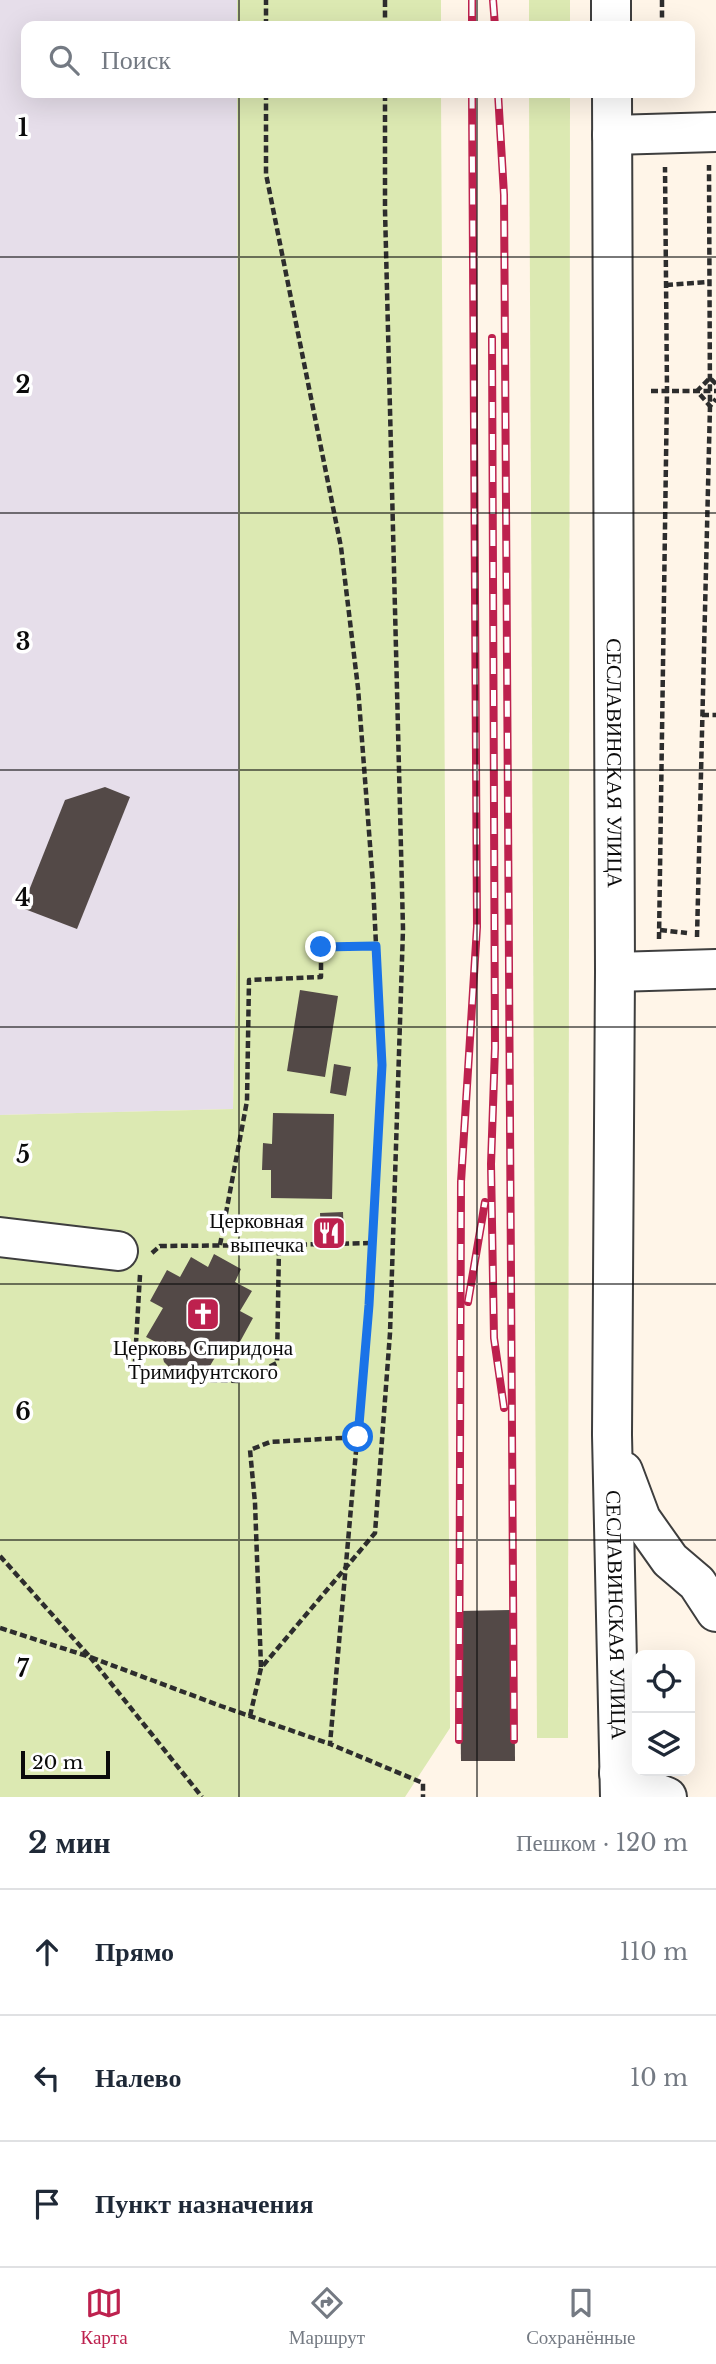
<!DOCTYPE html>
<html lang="ru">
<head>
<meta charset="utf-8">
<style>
  body { margin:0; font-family:"Libre Baskerville",serif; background:#f6f6f7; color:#1f2937 }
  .controls { position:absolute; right:21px; bottom:21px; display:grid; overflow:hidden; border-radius:14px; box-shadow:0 7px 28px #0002 }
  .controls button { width:63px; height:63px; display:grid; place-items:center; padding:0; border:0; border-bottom:2px solid #e0e1e3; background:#fff; color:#1f2937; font:35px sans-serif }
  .scale { position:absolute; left:21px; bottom:18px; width:89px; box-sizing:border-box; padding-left:7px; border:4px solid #0b0b0b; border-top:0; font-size:19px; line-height:24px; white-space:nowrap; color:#0b0b0b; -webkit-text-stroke:5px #fff; paint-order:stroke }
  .stop { position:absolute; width:21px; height:21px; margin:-16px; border:5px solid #1a73e8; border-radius:50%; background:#fff }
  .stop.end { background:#1a73e8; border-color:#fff; box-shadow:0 2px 7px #0008 }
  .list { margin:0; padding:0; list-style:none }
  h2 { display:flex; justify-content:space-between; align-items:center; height:91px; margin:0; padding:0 28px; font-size:30px }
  h2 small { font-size:23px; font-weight:400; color:#747a83 }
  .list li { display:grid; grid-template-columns:46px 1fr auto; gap:21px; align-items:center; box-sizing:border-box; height:126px; padding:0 28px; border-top:2px solid #e0e1e3 }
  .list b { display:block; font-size:26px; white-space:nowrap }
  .list em { font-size:23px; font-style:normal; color:#747a83 }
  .icon { flex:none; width:38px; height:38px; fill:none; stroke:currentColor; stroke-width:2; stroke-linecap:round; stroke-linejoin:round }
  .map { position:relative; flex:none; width:716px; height:1797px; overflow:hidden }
  .search { position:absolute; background:#fff; box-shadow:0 7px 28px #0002; left:21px; right:21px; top:21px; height:77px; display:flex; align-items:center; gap:18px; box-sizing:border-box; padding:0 24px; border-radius:14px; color:#747a83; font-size:26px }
  .sheet { height:469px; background:#fff }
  nav { display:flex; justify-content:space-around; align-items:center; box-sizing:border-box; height:98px; border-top:2px solid #e0e1e3; background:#fff; font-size:19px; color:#747a83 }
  nav a { display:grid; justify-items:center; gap:4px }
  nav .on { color:#bd214e }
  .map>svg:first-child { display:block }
  .industrial { fill:#e6deea }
  .green { fill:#dce9b2 }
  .building { fill:#534947 }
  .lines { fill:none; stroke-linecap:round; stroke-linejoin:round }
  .minor-casing { stroke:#3e3e3e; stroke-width:42 }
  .path { stroke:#2d2d2d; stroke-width:4.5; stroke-dasharray:7 3.5; stroke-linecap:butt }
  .minor { stroke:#fff; stroke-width:38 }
  .rail-casing { stroke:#bd214e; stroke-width:8 }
  .rail { stroke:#fff; stroke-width:5; stroke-dasharray:16; stroke-linecap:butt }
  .route { stroke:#1a73e8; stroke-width:9 }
  .grid { fill:none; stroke:#0b0b0b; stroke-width:2; stroke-opacity:0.55 }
  .labels { text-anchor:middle; stroke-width:7; stroke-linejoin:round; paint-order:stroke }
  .street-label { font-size:21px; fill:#0b0b0b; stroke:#fff }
  .poi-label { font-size:21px; fill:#0b0b0b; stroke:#fff; text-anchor:end }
  .grid-label { font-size:23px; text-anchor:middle; font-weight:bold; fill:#0b0b0b; stroke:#fff; stroke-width:7; stroke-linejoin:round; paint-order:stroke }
</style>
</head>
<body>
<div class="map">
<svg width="716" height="1797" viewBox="0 0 716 1797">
  <rect width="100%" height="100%" fill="#fff5e8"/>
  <path class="industrial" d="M0 0H237V26H26V93H237L239 846 233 1109 0 1115Z"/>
  <g class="green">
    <rect x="237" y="0" width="204" height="26"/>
    <rect x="529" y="0" width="41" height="26"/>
    <path d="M237 93H441L450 1728 405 1797H0V1115L233 1109 239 846Z"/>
    <path d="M529 93H570L568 1738H537Z"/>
  </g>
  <g class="building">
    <path d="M105 787 130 797 77 929 22 908 65 800Z"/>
    <path d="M300 990 338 996 325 1077 287 1071Z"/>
    <path d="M334 1064 351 1067 346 1096 330 1093Z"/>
    <path d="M273 1113 334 1114 332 1199 271 1198V1170H262L263 1143 272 1144Z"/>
    <path d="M343 1212 344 1239H321L320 1213Z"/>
    <path d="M214 1254 241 1269 235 1282 252 1291 240 1311 253 1318 236 1349 224 1342 207 1371 190 1361 185 1367 177 1369 169 1367 164 1362 162 1354 164 1346 146 1337 163 1308 150 1301 167 1270 180 1277 191 1257 208 1267Z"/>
    <path d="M514 1610 515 1761H461L459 1611Z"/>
  </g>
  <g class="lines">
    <g class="minor-casing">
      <g id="minor">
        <path d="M611 0V26"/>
        <path id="s1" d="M612 93 615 972 612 1435 620 1797"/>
        <path d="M612 135 716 132"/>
        <path d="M615 972 716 969"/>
        <path d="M0 1237 118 1251"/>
        <path d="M623 1471 641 1519 670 1560 697 1583 716 1612"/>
        <path d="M619 1773 644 1788 667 1797"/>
      </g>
    </g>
    <g class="path">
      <path d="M385 0V26"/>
      <path d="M662 0V26"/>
      <path d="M266 26V0"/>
      <path d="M266 93V174L341 547 358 688 373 884 382 1065 369 1305 330 1744 423 1783V1797"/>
      <path d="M666 285 709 282"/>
      <path d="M716 384 710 378 697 391 710 406 716 399"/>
      <path d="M651 391H716"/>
      <path d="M702 715H716"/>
      <path d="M660 930 687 933"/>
      <path d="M697 937 710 406 709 165"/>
      <path d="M659 939 667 391 665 167"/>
      <path d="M220 1245 247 1101 249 980 321 977V947L376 946"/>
      <path d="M152 1253 160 1246 279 1245"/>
      <path d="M140 1275 134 1377 240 1381 277 1363 279 1245 373 1243"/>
      <path d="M0 1556 90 1657 221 1706 330 1744"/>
      <path d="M0 1628 90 1657 202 1797"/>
      <path d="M261 1667 255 1503 250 1450 270 1442 358 1437"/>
      <path d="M250 1716 261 1668 375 1533 390 1333 403 929 385 210V93"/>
    </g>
    <use href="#minor" class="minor"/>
    <g class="rail-casing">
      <g id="rail">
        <path d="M472 0V26"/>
        <path d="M493 0 495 26"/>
        <path d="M498 93 504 195 514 1740"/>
        <path d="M492 338 495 1048 491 1164 494 1338 504 1408"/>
        <path d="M468 1302 485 1202"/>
        <path d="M459 1740 461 1182 477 927 472 93"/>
      </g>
    </g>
    <use href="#rail" class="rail"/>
  </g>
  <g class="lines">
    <path class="route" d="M321 947 376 946 382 1065 369 1305 358 1437"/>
  </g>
  <path class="grid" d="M239 0V26M477 0V26M239 93V1797M477 93V1797M0 257H716M0 513H716M0 770H716M0 1027H716M0 1284H716M0 1540H716"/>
  <defs>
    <g id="restaurant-square" transform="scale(1.75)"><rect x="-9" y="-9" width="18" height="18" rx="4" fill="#bd214e" stroke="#fff"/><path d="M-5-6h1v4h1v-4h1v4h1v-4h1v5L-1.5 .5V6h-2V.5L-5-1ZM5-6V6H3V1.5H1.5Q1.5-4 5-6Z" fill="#fff"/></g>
    <g id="church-square" transform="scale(1.75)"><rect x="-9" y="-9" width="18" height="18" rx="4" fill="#bd214e" stroke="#fff"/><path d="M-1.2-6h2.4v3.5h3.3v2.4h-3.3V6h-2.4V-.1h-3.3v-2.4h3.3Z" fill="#fff"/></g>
  </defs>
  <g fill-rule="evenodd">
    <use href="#restaurant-square" x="329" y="1233"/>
    <use href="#church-square" x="203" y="1314"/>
  </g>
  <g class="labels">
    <g class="street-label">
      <text dy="7" stroke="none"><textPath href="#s1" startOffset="670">СЕСЛАВИНСКАЯ УЛИЦА</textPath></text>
      <text dy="7" stroke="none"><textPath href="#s1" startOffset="1522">СЕСЛАВИНСКАЯ УЛИЦА</textPath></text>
    </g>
    <g class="poi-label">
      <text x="304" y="1228">Церковная<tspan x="304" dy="24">выпечка</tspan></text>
      <text x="203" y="1355" text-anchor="middle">Церковь Спиридона<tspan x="203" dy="24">Тримифунтского</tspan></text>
    </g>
  </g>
  <g class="grid-label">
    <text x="23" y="136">1</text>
    <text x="23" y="393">2</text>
    <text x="23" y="650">3</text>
    <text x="23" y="906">4</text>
    <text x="23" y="1163">5</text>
    <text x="23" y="1420">6</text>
    <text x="23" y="1677">7</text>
  </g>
</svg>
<div class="controls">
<button><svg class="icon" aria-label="locate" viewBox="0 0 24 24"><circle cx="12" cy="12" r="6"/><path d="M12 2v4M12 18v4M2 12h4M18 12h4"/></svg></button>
<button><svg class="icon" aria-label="layers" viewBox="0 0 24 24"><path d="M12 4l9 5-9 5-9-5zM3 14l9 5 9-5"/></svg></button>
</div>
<div class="scale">20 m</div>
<div class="stop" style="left:358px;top:1437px"></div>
<div class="stop end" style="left:321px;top:947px"></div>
<div class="search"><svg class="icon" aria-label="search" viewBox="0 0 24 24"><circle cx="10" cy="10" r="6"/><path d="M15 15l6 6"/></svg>Поиск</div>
</div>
<section class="sheet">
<h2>2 мин<small>Пешком · 120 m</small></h2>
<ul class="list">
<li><svg class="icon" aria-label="ahead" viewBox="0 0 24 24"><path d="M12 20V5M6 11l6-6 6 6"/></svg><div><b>Прямо</b></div><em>110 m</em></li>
<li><svg class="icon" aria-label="left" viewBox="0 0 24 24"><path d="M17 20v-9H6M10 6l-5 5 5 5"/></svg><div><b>Налево</b></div><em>10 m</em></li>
<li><svg class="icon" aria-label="arrive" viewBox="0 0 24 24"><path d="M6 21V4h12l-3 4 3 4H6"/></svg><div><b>Пункт назначения</b></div></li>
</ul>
</section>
<nav>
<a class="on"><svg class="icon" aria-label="map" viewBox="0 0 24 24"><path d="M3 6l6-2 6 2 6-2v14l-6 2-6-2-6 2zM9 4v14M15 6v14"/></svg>Карта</a>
<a><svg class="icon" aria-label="directions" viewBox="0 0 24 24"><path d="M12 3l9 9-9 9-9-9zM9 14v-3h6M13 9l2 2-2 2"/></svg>Маршрут</a>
<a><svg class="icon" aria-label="saved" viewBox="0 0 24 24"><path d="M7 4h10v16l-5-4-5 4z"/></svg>Сохранённые</a>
</nav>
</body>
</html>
